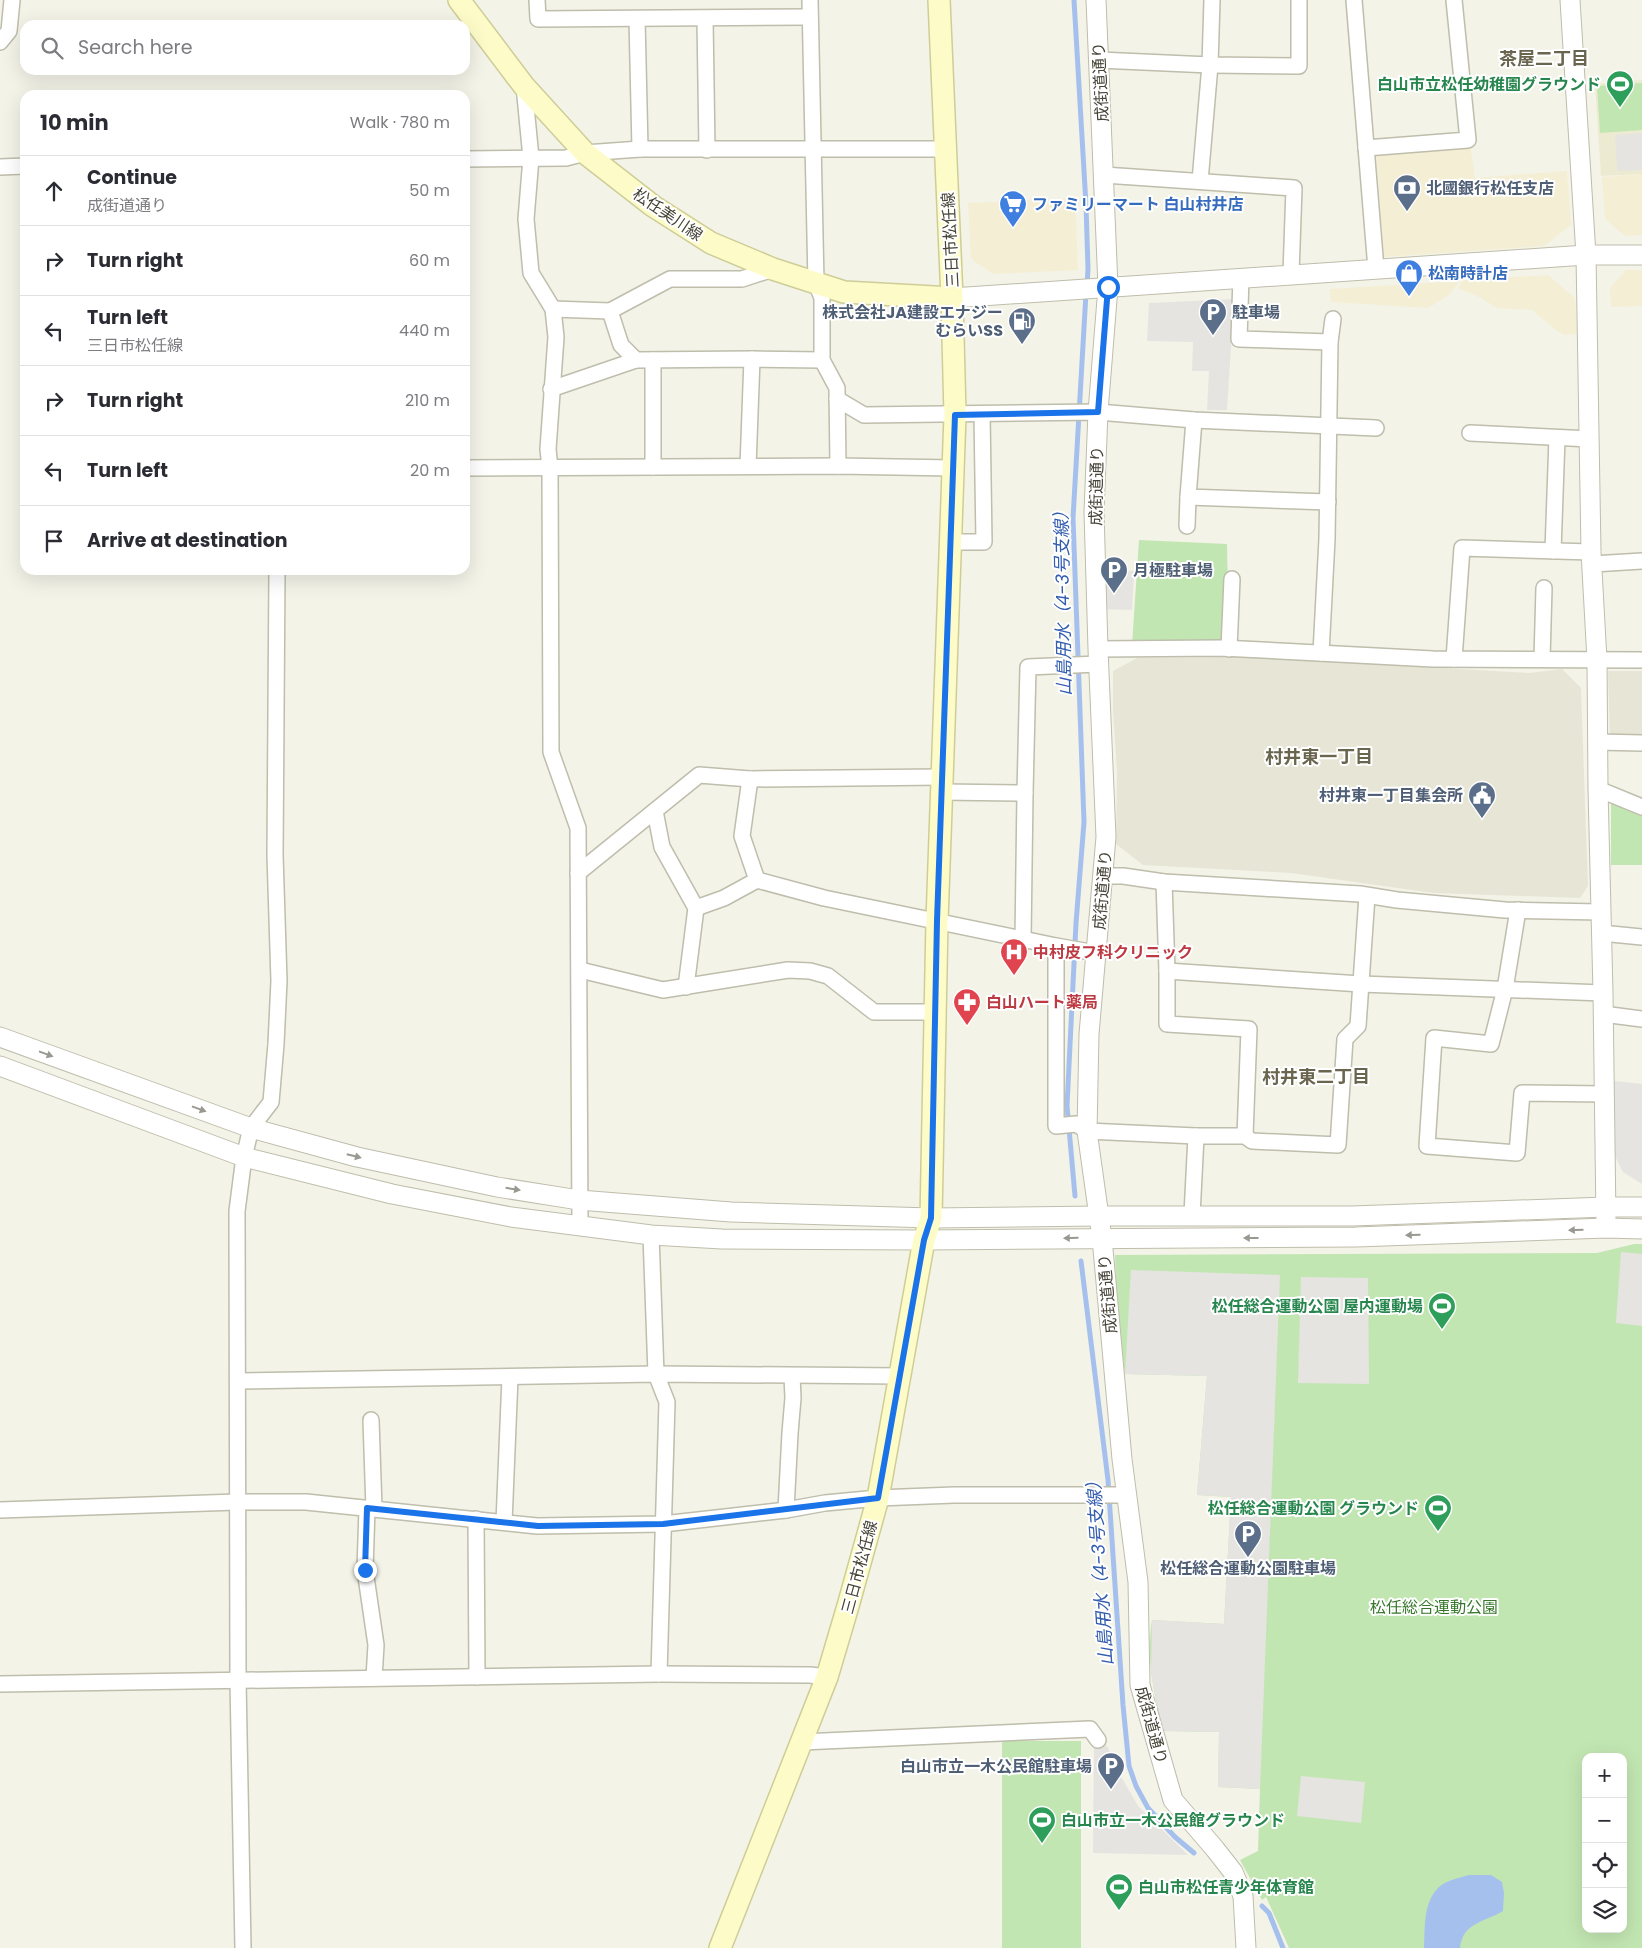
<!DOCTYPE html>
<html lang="en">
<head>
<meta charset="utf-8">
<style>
  body { margin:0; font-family:Poppins,"Noto Sans JP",sans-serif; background:#f7f7f7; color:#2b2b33 }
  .controls { position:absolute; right:15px; bottom:15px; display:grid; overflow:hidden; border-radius:10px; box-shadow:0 5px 20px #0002 }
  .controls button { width:45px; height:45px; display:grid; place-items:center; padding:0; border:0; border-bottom:1px solid #e1e1e2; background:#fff; color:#2b2b33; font:25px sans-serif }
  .stop { position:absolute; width:15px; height:15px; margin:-11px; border:4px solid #1a73e8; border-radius:50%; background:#fff }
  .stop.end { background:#1a73e8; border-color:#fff; box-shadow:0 1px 5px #0008 }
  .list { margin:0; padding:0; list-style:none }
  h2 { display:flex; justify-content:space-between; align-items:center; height:65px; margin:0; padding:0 20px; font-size:21px }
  h2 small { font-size:16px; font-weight:400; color:#7c7c81 }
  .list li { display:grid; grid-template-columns:32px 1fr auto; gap:15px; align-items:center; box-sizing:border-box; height:70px; padding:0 20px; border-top:1px solid #e1e1e2 }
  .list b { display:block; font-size:19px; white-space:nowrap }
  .list p { margin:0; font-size:16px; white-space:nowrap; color:#7c7c81 }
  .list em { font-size:16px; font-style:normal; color:#7c7c81 }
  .icon { flex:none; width:28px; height:28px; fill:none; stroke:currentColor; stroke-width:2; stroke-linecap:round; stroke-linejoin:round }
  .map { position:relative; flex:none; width:1642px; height:1948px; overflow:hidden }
  .search { position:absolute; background:#fff; box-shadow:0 5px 20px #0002; left:20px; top:20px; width:450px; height:55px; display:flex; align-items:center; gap:12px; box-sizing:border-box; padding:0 18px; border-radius:15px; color:#7c7c81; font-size:19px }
  .panel { position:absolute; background:#fff; box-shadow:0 5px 20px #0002; left:20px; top:90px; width:450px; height:485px; border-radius:15px }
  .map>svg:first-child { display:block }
  .residential { fill:#e7e6d6 }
  .commercial { fill:#f4eed4 }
  .education { fill:#ecebd2 }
  .green { fill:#c2e6b2; fill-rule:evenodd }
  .parking { fill:#e5e4e0 }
  .water { fill:#a6c0ee }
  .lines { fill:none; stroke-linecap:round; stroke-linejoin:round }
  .stream { stroke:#a6c0ee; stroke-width:5 }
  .minor-casing { stroke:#bfbdab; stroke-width:18 }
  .tertiary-casing { stroke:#bfbdab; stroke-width:21 }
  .secondary-casing { stroke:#cfcd97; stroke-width:24 }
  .minor { stroke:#fff; stroke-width:15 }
  .tertiary { stroke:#fff; stroke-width:19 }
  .secondary { stroke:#fdfcc9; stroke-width:21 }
  .oneway { fill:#999891 }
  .route { stroke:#1a73e8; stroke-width:6 }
  .labels { text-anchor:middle; stroke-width:4; stroke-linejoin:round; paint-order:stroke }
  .street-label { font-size:16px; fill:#464437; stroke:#fff }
  .leisure-label { font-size:16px; font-weight:bold; fill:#27864d; stroke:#fff; text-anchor:end }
  .service-label { font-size:16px; font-weight:bold; fill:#4e5e75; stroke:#fff; text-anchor:start }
  .shop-label { font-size:16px; font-weight:bold; fill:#366cbe; stroke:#fff; text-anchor:start }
  .health-label { font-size:16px; font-weight:bold; fill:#be3a42; stroke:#fff; text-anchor:start }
  .park-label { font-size:16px; fill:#36772c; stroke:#fff }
  .neighbourhood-label { font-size:18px; font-weight:bold; fill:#69654e; stroke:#fff }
  .water-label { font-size:18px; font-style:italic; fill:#335daf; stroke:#fff }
</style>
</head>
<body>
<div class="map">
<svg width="1642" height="1948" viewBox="0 0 1642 1948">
  <rect width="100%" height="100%" fill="#f3f3e8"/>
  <g class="residential">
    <path d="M1241 657 1529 673 1562 669 1581 688 1588 886 1580 898 1433 893 1291 873 1143 865 1116 844 1117 771 1113 711V671L1137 658Z"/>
    <path d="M1608 671H1642V738L1610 737Z"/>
  </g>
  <g class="commercial">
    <path d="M1470 144 1475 178 1567 171 1571 225 1544 246 1384 257 1376 152Z"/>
    <path d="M1642 174V235L1625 236 1605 219 1602 177Z"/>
    <path d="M1075 198 1078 270 993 274 971 259 968 203Z"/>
    <path d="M1626 270H1642V306L1611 307 1610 288Z"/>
    <path d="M1548 275 1575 298 1577 334 1564 335 1557 331 1532 310 1497 308 1481 298 1458 288 1463 280Z"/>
    <path d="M1460 281 1449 295 1428 308 1331 302 1330 289Z"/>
  </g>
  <path class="education" d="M1642 80V174L1601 176 1595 84Z"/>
  <g class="green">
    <path d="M1642 83V130L1600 133 1597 86Z"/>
    <path d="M1139 540 1227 544 1229 645H1132Z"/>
    <path d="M1611 800 1642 813V865H1611Z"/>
    <path d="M1634 1244H1642V1948H1289L1266 1897 1262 1900 1240 1860 1258 1851 1260 1789 1218 1787 1219 1732 1163 1731C1154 1692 1146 1661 1152 1620L1224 1624 1231 1497 1197 1495 1207 1376 1125 1374 1117 1316 1115 1255 1597 1253ZM1586 1757H1623V1929H1586Z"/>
    <rect x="1002" y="1741" width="79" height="207"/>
  </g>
  <g class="parking">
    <path d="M1642 133V170L1617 171 1615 135Z"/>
    <path d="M1234 299 1227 410H1207L1209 371H1192L1193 342 1147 341 1149 303Z"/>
    <path d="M1101 571H1134L1132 610 1100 609Z"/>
    <path d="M1614 1081 1642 1084V1184L1623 1172 1612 1150Z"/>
    <path d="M1621 1252 1642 1254V1326L1616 1323Z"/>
    <path d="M1131 1270 1280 1275 1260 1789 1218 1787 1219 1732 1163 1731 1151 1674 1152 1620 1224 1624 1231 1497 1197 1495 1207 1376 1125 1374Z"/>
    <path d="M1301 1277 1368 1278 1369 1384 1298 1383Z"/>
    <path d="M1094 1746H1107L1119 1773 1138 1806 1188 1855 1093 1853Z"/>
    <path d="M1301 1776 1365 1782 1361 1823 1297 1816Z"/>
  </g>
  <path class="water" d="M1469 1875H1491L1502 1882 1504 1893 1503 1911C1485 1922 1463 1922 1460 1948H1424C1425 1928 1423 1902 1439 1887 1447 1880 1459 1878 1469 1875Z"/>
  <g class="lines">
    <g class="stream">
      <path d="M1074 0 1086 205 1088 269 1087 285"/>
      <path d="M1075 1196 1067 1106 1076 923 1084 822 1073 518 1086 293"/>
      <path d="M1081 1261 1108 1480 1123 1705 1129 1766 1136 1786 1148 1808 1175 1837 1194 1853"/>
      <path d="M1262 1906 1269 1913 1283 1948"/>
    </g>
    <g class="minor-casing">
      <g id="minor">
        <path d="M537 0 538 19 810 17"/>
        <path d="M810 0 816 283 822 298V360L837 388 838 466"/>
        <path d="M1354 0 1376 269"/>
        <path d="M637 19 640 149"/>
        <path d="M705 19 707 150"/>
        <path d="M0 42 9 31 12 0"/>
        <path d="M1099 60 1210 65 1299 66V0"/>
        <path d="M524 86 531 158 526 219 531 273 553 309 556 337 548 449 550 468 551 752 578 828 580 1226"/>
        <path d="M1366 148 1468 140 1454 0"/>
        <path d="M465 159 566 158 585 153 640 149H946"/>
        <path d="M0 167 25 166"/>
        <path d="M1104 175 1294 188 1291 274"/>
        <path d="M1200 181 1210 65 1212 0"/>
        <path d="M1241 277 1239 339 1330 342"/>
        <path d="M553 309 610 311 670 279H742L773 269"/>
        <path d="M610 311 621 345 636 360 752 359 822 360"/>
        <path d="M653 360V467"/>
        <path d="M551 389 636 360"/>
        <path d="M837 399 864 415 1098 412 1194 420 1376 428"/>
        <path d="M1194 420 1188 497 1328 502"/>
        <path d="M1470 433 1590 439"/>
        <path d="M748 466 752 359"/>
        <path d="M465 468 838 466 953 468"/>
        <path d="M1187 526 1188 497"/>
        <path d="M951 542H984L982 414"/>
        <path d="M1553 551 1557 438"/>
        <path d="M1593 564 1642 561"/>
        <path d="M1098 649 1222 648 1433 659 1642 660"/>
        <path d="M1229 649 1232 579"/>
        <path d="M1321 653 1327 539 1330 342 1333 319"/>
        <path d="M1454 659 1462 548 1591 552"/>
        <path d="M1542 659 1544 588"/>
        <path d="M1597 742 1642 743"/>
        <path d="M750 779 742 836 757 880"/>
        <path d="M1598 789 1642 807"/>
        <path d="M942 792 1025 793 1023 939"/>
        <path d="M1025 793 1028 667 1098 664"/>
        <path d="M655 811 662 847 696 908 686 987"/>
        <path d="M578 873 699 775 750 779 942 777"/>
        <path d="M1103 876H1123L1164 882 1360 894 1397 900 1505 910 1600 912"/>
        <path d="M1164 882 1167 971V1024L1249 1029 1245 1136"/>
        <path d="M696 908 724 898 757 880 824 898 1056 946 1096 953"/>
        <path d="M1518 910 1505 989 1491 1044 1434 1038 1427 1146 1517 1153 1522 1093 1604 1094"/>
        <path d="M1601 933 1642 937"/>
        <path d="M1056 946V1126L1076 1124 1087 1131 1196 1136H1245L1252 1141 1338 1145 1345 1039 1358 1026 1367 896"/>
        <path d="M580 970 663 990 788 970 810 971 828 976 874 1012H935"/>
        <path d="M1167 971 1361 984 1603 993"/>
        <path d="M1603 1014 1642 1019"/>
        <path d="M1192 1215 1196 1136"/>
        <path d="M651 1235 656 1374 667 1402 659 1674"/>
        <path d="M238 1381 656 1374 900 1376"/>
        <path d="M371 1420 374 1509"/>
        <path d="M367 1508 365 1570 376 1645 374 1678"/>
        <path d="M0 1510 237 1502H306L537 1526 663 1524 786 1510 825 1503 878 1498 954 1495H1127"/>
        <path d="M786 1510 790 1433 793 1398 792 1376"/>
        <path d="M476 1519 477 1677"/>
        <path d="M504 1522 510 1377"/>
        <path d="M0 1684 659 1674 810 1675 827 1677"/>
        <path d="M802 1742 1090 1729 1098 1740"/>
        <path d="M243 1948 238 1680 237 1211 244 1157 251 1128 271 1102 276 1044 279 981 275 855 277 570"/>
      </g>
    </g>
    <g class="tertiary-casing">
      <g id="tertiary">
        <path d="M1096 0 1108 287 1098 412 1094 512 1098 649 1106 837 1089 1034 1087 1131 1102 1238 1122 1459 1138 1582 1140 1685 1173 1800 1215 1849 1233 1872 1243 1896 1246 1948"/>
        <path d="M1570 0 1586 255 1591 552 1597 660 1598 789 1603 993 1606 1220"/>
        <path d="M952 298 1586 255H1642"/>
        <path d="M0 1037 251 1128 357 1157 497 1187 579 1200 731 1212 931 1218 1099 1216H1352L1606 1207H1642"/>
        <path d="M0 1066 244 1157 392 1194 511 1217 651 1235 722 1239 924 1240 1356 1237 1606 1228 1642 1229"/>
      </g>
    </g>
    <g class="secondary-casing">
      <g id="secondary">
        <path d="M459 0 524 86 585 153 653 206 711 243 773 269 844 292 952 298"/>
        <path d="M720 1948 827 1677 848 1606 878 1498 924 1240 931 1218 937 921 955 415 952 298 939 0"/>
      </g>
    </g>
    <use href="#minor" class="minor"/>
    <use href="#tertiary" class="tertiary"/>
    <use href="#secondary" class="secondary"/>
  </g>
  <defs><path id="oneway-solid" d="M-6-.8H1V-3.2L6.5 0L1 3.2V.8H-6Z" transform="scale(1.25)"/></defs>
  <g class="oneway">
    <use href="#oneway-solid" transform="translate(46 1054) rotate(20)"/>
    <use href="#oneway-solid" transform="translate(199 1109) rotate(20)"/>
    <use href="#oneway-solid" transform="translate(354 1156) rotate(14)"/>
    <use href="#oneway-solid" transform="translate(513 1189) rotate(9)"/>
    <use href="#oneway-solid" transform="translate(1576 1230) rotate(178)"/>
    <use href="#oneway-solid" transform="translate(1413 1235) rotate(178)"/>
    <use href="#oneway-solid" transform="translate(1071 1238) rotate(179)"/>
    <use href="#oneway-solid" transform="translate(1251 1238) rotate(180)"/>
  </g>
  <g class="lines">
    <path class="route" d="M365 1570 367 1508 538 1526 663 1524 878 1498 924 1240 931 1218 937 921 955 415 1098 412 1108 287"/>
  </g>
  <defs>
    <g id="stadium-pin" transform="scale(1.4375)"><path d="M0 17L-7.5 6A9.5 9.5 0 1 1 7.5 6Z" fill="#2e9e5b" stroke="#fff"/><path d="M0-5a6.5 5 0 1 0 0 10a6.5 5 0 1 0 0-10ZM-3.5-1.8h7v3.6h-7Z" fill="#fff"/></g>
    <g id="bank-pin" transform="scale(1.4375)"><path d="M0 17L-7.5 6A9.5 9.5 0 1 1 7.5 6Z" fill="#5c6f8a" stroke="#fff"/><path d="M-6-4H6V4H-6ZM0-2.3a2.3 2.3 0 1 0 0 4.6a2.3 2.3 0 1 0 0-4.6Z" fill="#fff"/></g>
    <g id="supermarket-pin" transform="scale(1.4375)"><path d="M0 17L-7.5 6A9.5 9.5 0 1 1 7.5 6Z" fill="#3f7fe0" stroke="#fff"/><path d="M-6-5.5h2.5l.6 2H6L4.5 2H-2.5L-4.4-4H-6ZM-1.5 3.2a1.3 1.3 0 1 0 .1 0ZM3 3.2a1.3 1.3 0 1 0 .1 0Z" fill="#fff"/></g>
    <g id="shop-pin" transform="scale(1.4375)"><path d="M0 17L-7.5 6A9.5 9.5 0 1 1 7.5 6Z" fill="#3f7fe0" stroke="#fff"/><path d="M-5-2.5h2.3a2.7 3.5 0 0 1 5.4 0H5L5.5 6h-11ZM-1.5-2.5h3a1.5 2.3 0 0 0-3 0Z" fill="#fff"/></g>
    <g id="parking-pin" transform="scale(1.4375)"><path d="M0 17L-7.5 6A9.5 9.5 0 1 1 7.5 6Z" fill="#5c6f8a" stroke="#fff"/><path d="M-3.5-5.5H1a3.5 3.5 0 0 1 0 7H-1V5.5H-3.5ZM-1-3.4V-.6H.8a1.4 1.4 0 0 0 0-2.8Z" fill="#fff"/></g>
    <g id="fuel-pin" transform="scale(1.4375)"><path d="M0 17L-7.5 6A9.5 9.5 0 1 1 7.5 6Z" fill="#5c6f8a" stroke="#fff"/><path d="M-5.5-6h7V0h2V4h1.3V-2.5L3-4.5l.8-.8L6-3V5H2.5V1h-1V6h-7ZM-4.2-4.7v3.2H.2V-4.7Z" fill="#fff"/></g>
    <g id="civic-pin" transform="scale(1.4375)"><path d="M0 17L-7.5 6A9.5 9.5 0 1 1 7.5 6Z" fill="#5c6f8a" stroke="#fff"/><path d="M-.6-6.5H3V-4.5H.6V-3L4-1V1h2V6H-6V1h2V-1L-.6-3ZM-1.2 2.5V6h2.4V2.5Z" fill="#fff"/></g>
    <g id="hospital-pin" transform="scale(1.4375)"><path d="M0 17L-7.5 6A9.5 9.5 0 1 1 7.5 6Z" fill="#e0444e" stroke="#fff"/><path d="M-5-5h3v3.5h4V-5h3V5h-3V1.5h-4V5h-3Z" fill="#fff"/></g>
    <g id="pharmacy-pin" transform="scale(1.4375)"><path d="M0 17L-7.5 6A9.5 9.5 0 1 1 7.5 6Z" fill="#e0444e" stroke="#fff"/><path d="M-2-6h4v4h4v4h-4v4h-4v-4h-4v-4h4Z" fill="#fff"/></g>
  </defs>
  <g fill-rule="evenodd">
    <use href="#stadium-pin" x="1620" y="84"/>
    <use href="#bank-pin" x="1407" y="188"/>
    <use href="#supermarket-pin" x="1013" y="204"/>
    <use href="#shop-pin" x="1409" y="273"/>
    <use href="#parking-pin" x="1213" y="312"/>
    <use href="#fuel-pin" x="1022" y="321"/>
    <use href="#parking-pin" x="1114" y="570"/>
    <use href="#civic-pin" x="1482" y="795"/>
    <use href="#hospital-pin" x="1014" y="952"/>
    <use href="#pharmacy-pin" x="967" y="1002"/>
    <use href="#stadium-pin" x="1442" y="1306"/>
    <use href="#stadium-pin" x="1438" y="1508"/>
    <use href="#parking-pin" x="1248" y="1534"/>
    <use href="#parking-pin" x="1111" y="1766"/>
    <use href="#stadium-pin" x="1042" y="1820"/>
    <use href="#stadium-pin" x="1119" y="1887"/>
  </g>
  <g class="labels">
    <g class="street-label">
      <text transform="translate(1100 82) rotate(-93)" y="6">成街道通り</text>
      <text transform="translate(668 214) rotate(34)" y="6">松任美川線</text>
      <text transform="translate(950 240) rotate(-93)" y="6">三日市松任線</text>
      <text transform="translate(1096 486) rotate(-89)" y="6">成街道通り</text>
      <text transform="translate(1102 890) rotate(-85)" y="6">成街道通り</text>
      <text transform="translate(1107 1294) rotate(-95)" y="6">成街道通り</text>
      <text transform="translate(859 1567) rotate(-75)" y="6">三日市松任線</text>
      <text transform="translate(1152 1725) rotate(75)" y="6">成街道通り</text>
    </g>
    <g class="leisure-label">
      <text x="1601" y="90">白山市立松任幼稚園グラウンド</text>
      <text x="1423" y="1312">松任総合運動公園 屋内運動場</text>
      <text x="1419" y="1514">松任総合運動公園 グラウンド</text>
      <text x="1061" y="1826" text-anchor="start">白山市立一木公民館グラウンド</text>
      <text x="1138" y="1893" text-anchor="start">白山市松任青少年体育館</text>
    </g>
    <g class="service-label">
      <text x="1426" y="194">北國銀行松任支店</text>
      <text x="1003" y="318" text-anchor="end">株式会社JA建設エナジー<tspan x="1003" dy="18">むらいSS</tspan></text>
      <text x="1232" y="318">駐車場</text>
      <text x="1133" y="576">月極駐車場</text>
      <text x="1463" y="801" text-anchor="end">村井東一丁目集会所</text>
      <text x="1248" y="1574" text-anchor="middle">松任総合運動公園駐車場</text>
      <text x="1092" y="1772" text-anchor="end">白山市立一木公民館駐車場</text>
    </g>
    <g class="shop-label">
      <text x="1032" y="210">ファミリーマート 白山村井店</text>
      <text x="1428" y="279">松南時計店</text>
    </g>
    <g class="health-label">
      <text x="1033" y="958">中村皮フ科クリニック</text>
      <text x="986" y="1008">白山ハート薬局</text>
    </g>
    <g class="park-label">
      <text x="1434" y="1613">松任総合運動公園</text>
    </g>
    <g class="neighbourhood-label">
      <text x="1544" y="65">茶屋二丁目</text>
      <text x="1319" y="763">村井東一丁目</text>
      <text x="1316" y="1083">村井東二丁目</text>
    </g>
    <g class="water-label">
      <text transform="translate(1063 599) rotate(-91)" y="6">山島用水（4-3号支線）</text>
      <text transform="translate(1100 1569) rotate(-94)" y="6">山島用水（4-3号支線）</text>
    </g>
  </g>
</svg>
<div class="controls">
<button>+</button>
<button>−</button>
<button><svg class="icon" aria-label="locate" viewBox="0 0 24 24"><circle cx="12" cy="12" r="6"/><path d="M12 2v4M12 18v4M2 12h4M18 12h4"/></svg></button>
<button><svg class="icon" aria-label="layers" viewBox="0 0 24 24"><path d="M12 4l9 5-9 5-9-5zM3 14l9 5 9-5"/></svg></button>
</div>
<div class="stop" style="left:1108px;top:287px"></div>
<div class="stop end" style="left:365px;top:1570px"></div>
<div class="search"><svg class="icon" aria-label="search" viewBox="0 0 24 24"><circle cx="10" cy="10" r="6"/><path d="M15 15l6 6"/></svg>Search here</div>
<section class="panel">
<h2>10 min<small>Walk · 780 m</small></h2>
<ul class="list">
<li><svg class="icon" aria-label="ahead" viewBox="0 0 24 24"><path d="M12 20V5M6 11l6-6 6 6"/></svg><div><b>Continue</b><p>成街道通り</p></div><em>50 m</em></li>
<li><svg class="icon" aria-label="right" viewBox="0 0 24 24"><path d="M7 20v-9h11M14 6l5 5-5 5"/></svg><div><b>Turn right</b></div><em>60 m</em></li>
<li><svg class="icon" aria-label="left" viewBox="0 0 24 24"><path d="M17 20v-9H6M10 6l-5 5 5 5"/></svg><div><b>Turn left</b><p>三日市松任線</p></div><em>440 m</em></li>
<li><svg class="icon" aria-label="right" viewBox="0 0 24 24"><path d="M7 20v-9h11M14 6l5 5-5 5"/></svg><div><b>Turn right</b></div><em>210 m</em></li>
<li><svg class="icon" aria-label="left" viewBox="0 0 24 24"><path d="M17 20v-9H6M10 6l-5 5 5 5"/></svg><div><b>Turn left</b></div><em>20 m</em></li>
<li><svg class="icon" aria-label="arrive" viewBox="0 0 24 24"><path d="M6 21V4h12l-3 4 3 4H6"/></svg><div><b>Arrive at destination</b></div></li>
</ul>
</section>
</div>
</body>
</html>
